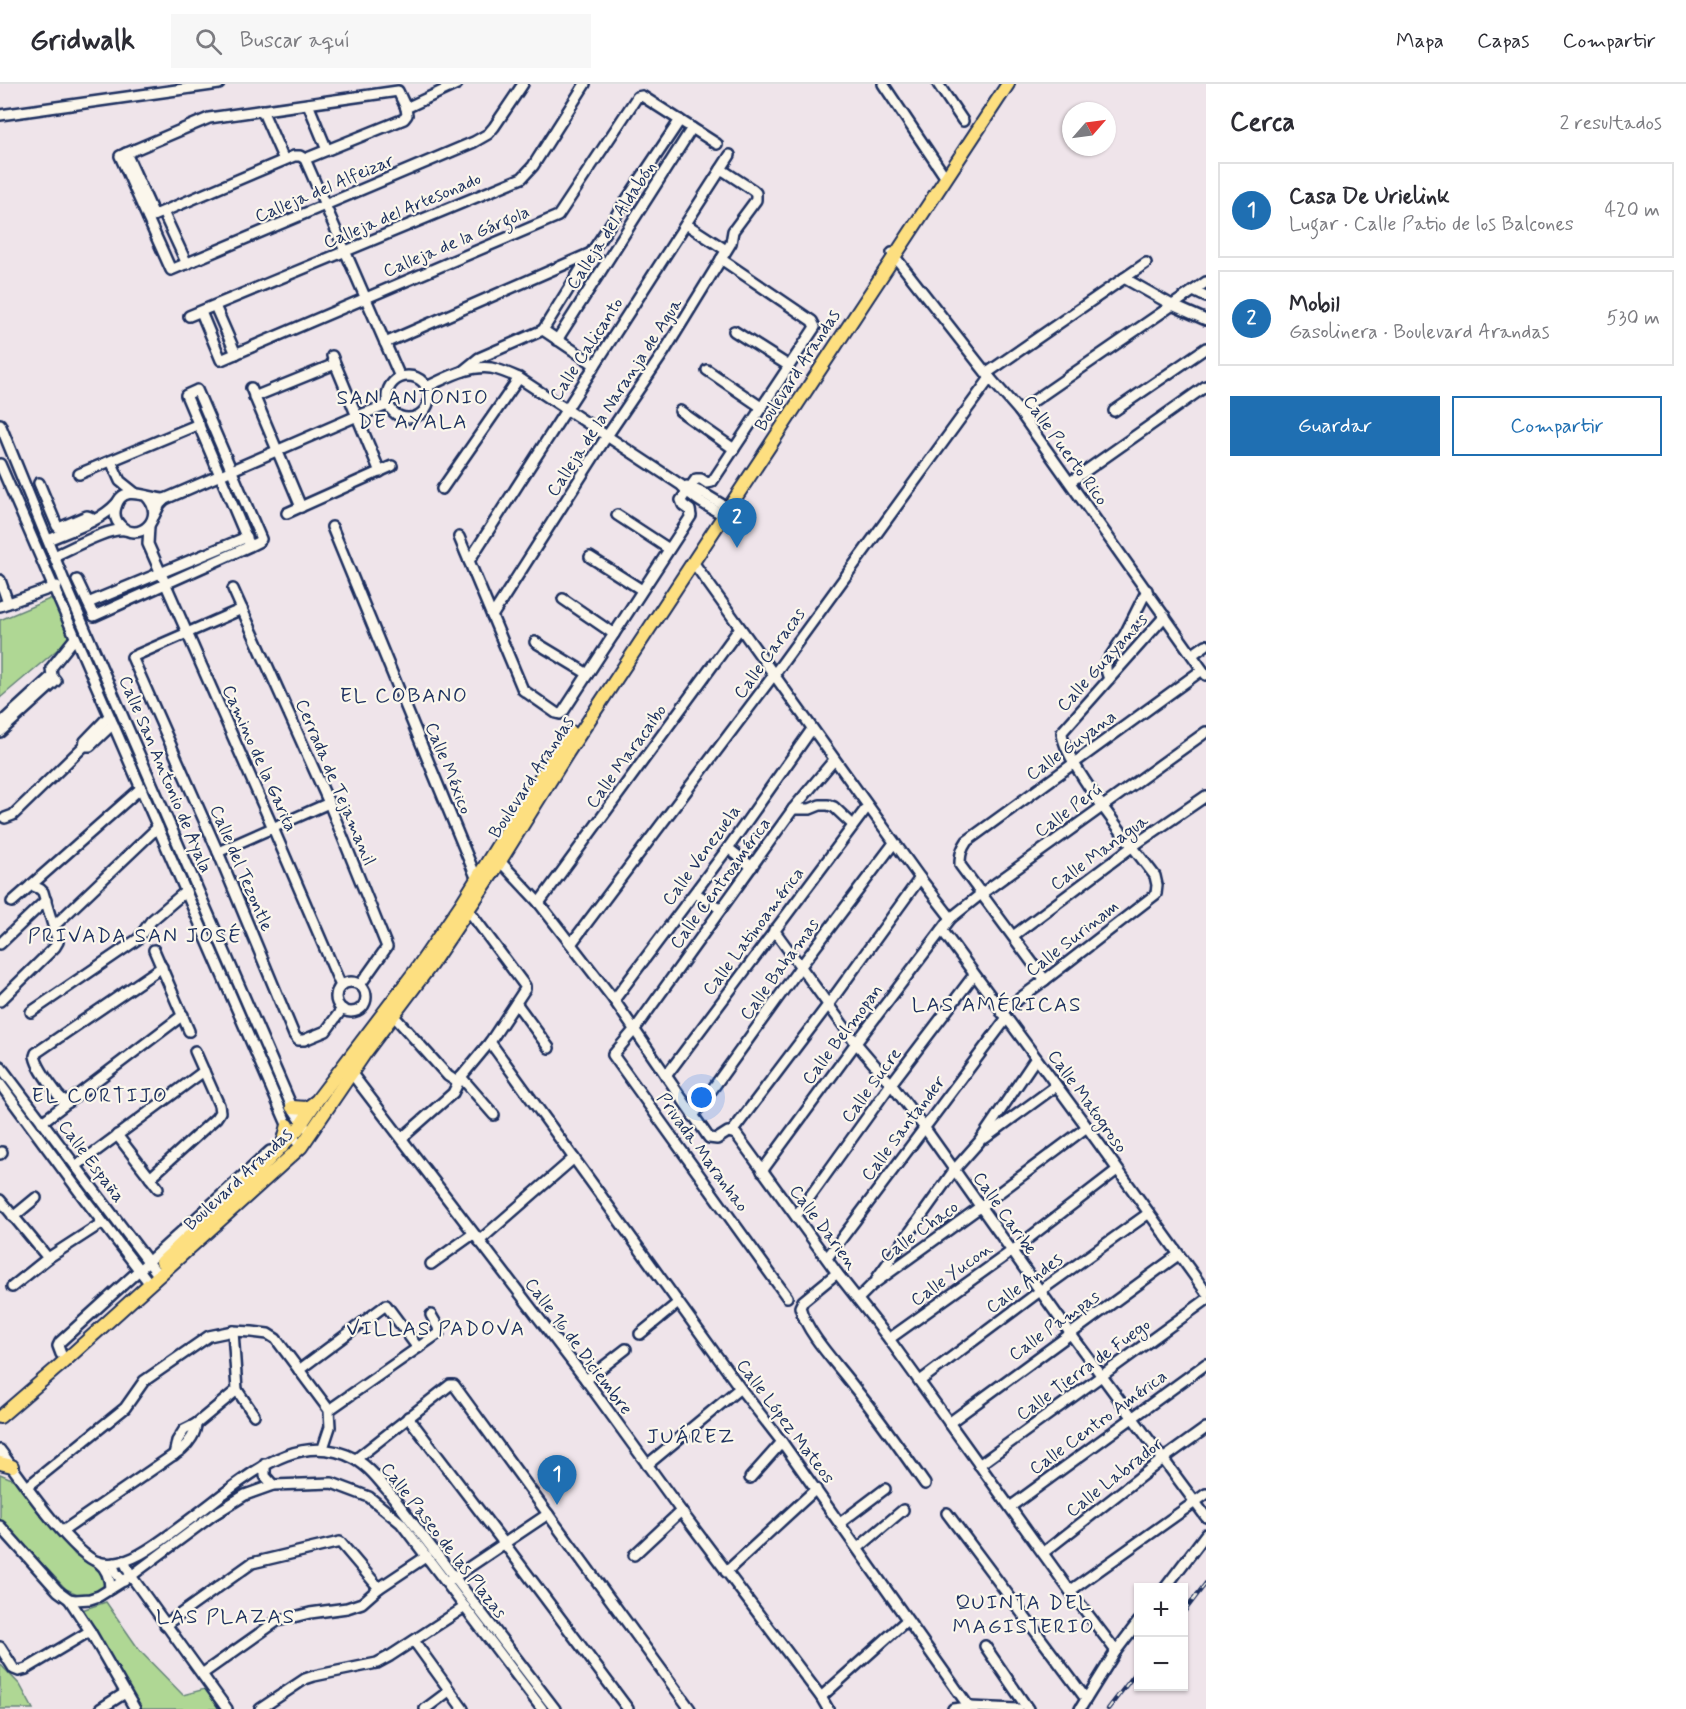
<!DOCTYPE html>
<html lang="es">
<head>
<meta charset="utf-8">
<style>
  body { margin:0; font-family:Mynerve,sans-serif; background:#f7f7f7; color:#2b2b33 }
  .controls { position:absolute; right:18px; bottom:18px; display:grid; overflow:hidden; border-radius:0px; box-shadow:0 2px 4px #0004 }
  .controls button { width:54px; height:54px; display:grid; place-items:center; padding:0; border:0; border-bottom:2px solid #e1e1e2; background:#fff; color:#2b2b33; font:30px sans-serif }
  .compass { position:absolute; left:1062px; top:18px; width:54px; height:54px; border-radius:50%; background:#fff; box-shadow:0 2px 4px #0004; rotate:62deg }
  .you { position:absolute; left:702px; top:1014px; width:21px; height:21px; margin:-15px; border:4px solid #fff; border-radius:50%; background:#1a73e8; box-shadow:0 0 0 9px #1a73e833 }
  .badge { display:grid; place-items:center; width:39px; height:39px; border-radius:50%; background:#1f6fb2; color:#fff; font-size:20px; font-weight:700 }
  .pin { position:absolute; translate:-50% -50px; filter:drop-shadow(0 2px 3px #0008) }
  .pin::after { content:''; position:absolute; top:32px; width:21px; height:18px; background:inherit; clip-path:polygon(0 0,100% 0,50% 100%) }
  .list { margin:0; padding:0; list-style:none }
  h2 { display:flex; justify-content:space-between; align-items:center; height:78px; margin:0; padding:0 24px; font-size:26px }
  h2 small { font-size:20px; font-weight:400; color:#7c7c81 }
  .list li { display:grid; grid-template-columns:39px 1fr auto; gap:18px; align-items:center; box-sizing:border-box; height:96px; margin:0 12px 12px; padding:0 12px; border:2px solid #e1e1e2; border-radius:0px }
  .list b { display:block; font-size:22px; white-space:nowrap }
  .list p { margin:0; font-size:20px; white-space:nowrap; color:#7c7c81 }
  .list em { font-size:20px; font-style:normal; color:#7c7c81 }
  .actions { display:flex; gap:12px; padding:18px 24px }
  .actions a { flex:1; padding:14px 0; border:2px solid #1f6fb2; border-radius:0px; text-align:center; font-size:21px; color:#1f6fb2 }
  .actions .main { background:#1f6fb2; color:#fff }
  .icon { flex:none; width:33px; height:33px; fill:none; stroke:currentColor; stroke-width:2; stroke-linecap:round; stroke-linejoin:round }
  .map { position:relative; flex:none; width:1206px; height:1625px; overflow:hidden }
  header { display:flex; align-items:center; gap:36px; box-sizing:border-box; height:84px; padding:0 30px; background:#fff; border-bottom:2px solid #e1e1e2 }
  header strong { font-size:28px }
  nav { display:flex; gap:33px; margin-inline-start:auto; font-size:21px }
  .search { width:420px; height:54px; background:#f7f7f7; display:flex; align-items:center; gap:15px; box-sizing:border-box; padding:0 21px; border-radius:0px; color:#7c7c81; font-size:22px }
  main { display:flex }
  aside { flex:1; background:#fff }
  .map>svg:first-child { display:block }
  .green { fill:#afd794; stroke:#658379; stroke-width:1.5 }
  .lines { fill:none; stroke-linecap:round; stroke-linejoin:round }
  .minor-casing { stroke:#1b2f5e; stroke-width:14 }
  .major-casing { stroke:#1b2f5e; stroke-width:16 }
  .minor { stroke:#fbf7ec; stroke-width:9 }
  .major { stroke:#fddf80; stroke-width:12 }
  .rail-casing { stroke:#1b2f5e; stroke-width:4.5 }
  .rail { stroke:#fbf7ec; stroke-width:2; stroke-dasharray:7; stroke-linecap:butt }
  .labels { text-anchor:middle; stroke-width:4.5; stroke-linejoin:round; paint-order:stroke }
  .street-label { font-size:18px; fill:#1b2f5e; stroke:#fbf7ec }
  .quarter-label { font-size:21px; letter-spacing:1.5px; fill:#1b2f5e; stroke:#fbf7ec }
</style>
</head>
<body>
<header>
<strong>Gridwalk</strong>
<div class="search"><svg class="icon" aria-label="search" viewBox="0 0 24 24"><circle cx="10" cy="10" r="6"/><path d="M15 15l6 6"/></svg>Buscar aquí</div>
<nav><a>Mapa</a><a>Capas</a><a>Compartir</a></nav>
</header>
<main>
<div class="map">
<svg width="1206" height="1625" viewBox="0 0 1206 1625">
  <rect width="100%" height="100%" fill="#efe4ea"/>
  <filter id="ink" filterUnits="userSpaceOnUse"><feTurbulence type="fractalNoise" baseFrequency=".0167" numOctaves="2"/><feDisplacementMap in="SourceGraphic" scale="12" xChannelSelector="R" yChannelSelector="G"/><feConvolveMatrix kernelMatrix="1 2 1 2 8 2 1 2 1" color-interpolation-filters="sRGB"/></filter>
  <g filter="url(#ink)">
    <g class="green">
      <path d="M52 514 72 553 0 614V536Z"/>
      <path d="M0 1390 19 1398 75 1471 95 1482 117 1481 124 1494 98 1509 82 1512 66 1505 0 1435Z"/>
      <path d="M106 1518 140 1567 183 1611 205 1605 219 1625H139L79 1527Z"/>
      <path d="M0 1580 20 1601 33 1625H0Z"/>
    </g>
    <g class="lines">
      <g class="minor-casing">
        <g id="minor">
          <path d="M883 0 946 94"/>
          <path d="M938 0 963 37"/>
          <path d="M308 20 327 66"/>
          <path d="M406 24 398 7 209 34 120 72 171 186 474 58 488 50 494 43 523 0"/>
          <path d="M262 26 284 76"/>
          <path d="M0 31 219 0"/>
          <path d="M126 69 154 131"/>
          <path d="M305 75 400 293"/>
          <path d="M163 128 187 180"/>
          <path d="M148 134 294 72H300L305 75 404 35 407 31 406 24 457 0"/>
          <path d="M686 140 726 166"/>
          <path d="M892 169 990 294 1019 327 1206 591"/>
          <path d="M1124 194 1172 221 1206 236"/>
          <path d="M1193 207 1206 213"/>
          <path d="M215 222 236 270"/>
          <path d="M201 228 221 276 558 132 637 13 642 12 717 60"/>
          <path d="M189 232 522 94 533 82 585 0"/>
          <path d="M543 246 591 169 680 36"/>
          <path d="M543 246 595 281"/>
          <path d="M734 247 789 282"/>
          <path d="M557 256 692 44"/>
          <path d="M385 259 591 169"/>
          <path d="M332 272 380 388"/>
          <path d="M707 286 761 323"/>
          <path d="M463 287 479 274 543 246"/>
          <path d="M987 289 1146 179"/>
          <circle cx="408" cy="313" r="21"/>
          <path d="M426 303C447 294 468 281 491 284 501 286 510 290 519 294L681 401C693 415 708 422 723 431"/>
          <path d="M251 304 301 423"/>
          <path d="M254 313 335 280"/>
          <path d="M680 327 734 365"/>
          <path d="M1019 327 1206 198"/>
          <path d="M1114 327 1206 264"/>
          <path d="M0 340 65 499 292 1023 305 1043"/>
          <path d="M111 377 120 397 135 409"/>
          <path d="M0 380 289 1045 293 1053 301 1063"/>
          <path d="M79 390 199 340"/>
          <path d="M1070 398 1206 302"/>
          <path d="M39 399 57 442 59 444 87 432 90 433 92 437"/>
          <path d="M687 402 703 409 728 424"/>
          <path d="M442 405 519 294"/>
          <path d="M146 412C168 434 137 461 120 441 115 436 114 429 116 423 122 398 149 415 165 415"/>
          <path d="M287 429 392 382"/>
          <path d="M617 431 669 465"/>
          <path d="M154 432 160 420 165 415 357 332 388 321"/>
          <path d="M149 442 148 460 273 744 341 902"/>
          <path d="M332 443 478 798"/>
          <path d="M459 453 523 606 556 629 560 630 563 628 691 432 690 426 683 421 681 416 696 395H701L707 399 712 398 815 243 812 237 721 175"/>
          <path d="M48 456C71 446 100 438 117 419"/>
          <path d="M54 472C73 464 107 444 125 446"/>
          <path d="M590 473 642 506"/>
          <path d="M469 477 730 71"/>
          <path d="M693 478 920 794 951 834"/>
          <path d="M0 496 8 519"/>
          <path d="M77 496 94 532 250 462 258 458 261 455 197 306 186 311 250 462"/>
          <path d="M233 505 329 719 387 863 360 901"/>
          <path d="M563 515 614 550"/>
          <path d="M88 519 247 453"/>
          <path d="M0 522 57 502"/>
          <path d="M242 525 132 573 218 768 294 951 298 956H304L326 947 342 925"/>
          <path d="M492 532 607 352 664 268 731 159 733 147 756 116V109L753 106 721 85"/>
          <path d="M535 558 588 590"/>
          <path d="M1193 570 1206 561"/>
          <path d="M1109 595 1106 586V579L1125 550 1147 506"/>
          <path d="M3 637 52 592"/>
          <path d="M0 648 56 597 52 592 51 584 75 554"/>
          <path d="M84 662 85 657 109 632"/>
          <path d="M793 725H810L820 721H828L834 723 853 741"/>
          <path d="M5 734 13 731 84 662H90L113 640"/>
          <path d="M728 764 752 783"/>
          <path d="M218 768 329 719"/>
          <path d="M497 774 539 819 614 916 709 1054 717 1055 728 1048 736 1050 837 1189 889 1255 1070 1507 1116 1567"/>
          <path d="M695 809 721 825"/>
          <path d="M12 818 141 704"/>
          <path d="M539 819 740 544"/>
          <path d="M54 842 158 743"/>
          <path d="M774 846 856 959 891 1000 924 1043 1070 1249 1206 1433"/>
          <path d="M942 846 1087 1043 1206 1208"/>
          <path d="M1013 852 1133 762 1206 712"/>
          <path d="M0 860 46 816"/>
          <path d="M571 860 773 592 990 294"/>
          <path d="M154 866 189 947"/>
          <path d="M1045 896 960 781C960 771 961 766 967 757L1202 586"/>
          <circle cx="351" cy="913" r="15"/>
          <path d="M614 916 728 764 812 645"/>
          <path d="M0 917 55 863 58 858 43 808 40 805 31 801"/>
          <path d="M516 919 549 964"/>
          <path d="M31 928 138 855 151 837 186 807"/>
          <path d="M1001 928 1045 896 1156 810 1157 801 1155 792C1135 765 1062 676 1062 648L1165 532"/>
          <path d="M393 931 448 992 457 998"/>
          <path d="M490 958 740 1304 782 1358 969 1623"/>
          <path d="M0 982 159 1192"/>
          <path d="M349 986 586 1296 681 1427 821 1613 828 1625"/>
          <path d="M666 992 868 722"/>
          <path d="M461 993 494 1031"/>
          <path d="M0 1000 84 1114 150 1200"/>
          <path d="M69 1018 62 1015 58 1011C50 999 38 986 35 972L36 969 162 883"/>
          <path d="M693 1032 801 882 894 759"/>
          <path d="M42 1038 183 931"/>
          <path d="M732 1048 828 921 920 794"/>
          <path d="M117 1051 158 1104"/>
          <path d="M402 1054 453 1009 461 993 490 958 525 905V902L466 823"/>
          <path d="M985 1054 1056 1002"/>
          <path d="M0 1070 2 1068"/>
          <path d="M76 1082 204 987"/>
          <path d="M762 1087 856 959 951 834 981 810 1206 648"/>
          <path d="M150 1094 216 1034 220 1028 219 1021 195 967"/>
          <path d="M0 1116 48 1174"/>
          <path d="M796 1132 891 1000 974 891"/>
          <path d="M13 1133 36 1114"/>
          <path d="M479 1157 574 1074"/>
          <path d="M827 1174 1006 935"/>
          <path d="M431 1180 473 1150"/>
          <path d="M837 1189 803 1217 800 1223C807 1250 837 1280 854 1303 879 1334 902 1367 925 1400"/>
          <path d="M877 1194 955 1085 979 1058 1036 974"/>
          <path d="M12 1203 48 1174 102 1139"/>
          <path d="M787 1213 613 971 635 945 793 725 834 676"/>
          <path d="M858 1215 872 1201 980 1123 1087 1043"/>
          <path d="M640 1250 678 1219"/>
          <path d="M889 1255 1012 1167 1117 1086"/>
          <path d="M61 1270 58 1262 60 1258 270 1067"/>
          <path d="M299 1286 386 1221 418 1264"/>
          <path d="M586 1296 626 1265"/>
          <path d="M920 1297 1040 1207 1149 1129"/>
          <path d="M237 1306 254 1331"/>
          <path d="M329 1326 439 1249 438 1243 431 1231"/>
          <path d="M408 1333 504 1459 628 1625"/>
          <path d="M949 1339 1178 1171"/>
          <path d="M0 1366C18 1391 72 1470 98 1478 122 1485 147 1467 165 1454 184 1440 204 1425 223 1410 261 1382 305 1348 355 1375 370 1383 382 1400 393 1413L555 1625"/>
          <path d="M174 1371 177 1357 184 1346 196 1340 237 1306 233 1247"/>
          <path d="M356 1375 450 1301H454L690 1625"/>
          <path d="M265 1380V1392L273 1401"/>
          <path d="M647 1381 740 1304"/>
          <path d="M979 1381 1206 1216"/>
          <path d="M750 1394 782 1358"/>
          <path d="M27 1403 125 1324 144 1297 209 1252 233 1247 252 1248 268 1250 276 1255 329 1326 330 1343 323 1364"/>
          <path d="M1010 1423 1206 1280"/>
          <path d="M947 1429 1086 1615"/>
          <path d="M840 1439 885 1405"/>
          <path d="M0 1442 58 1507 69 1515 75 1516 90 1515 99 1512 131 1492 213 1431 245 1411 273 1401 332 1399 369 1413 401 1439 542 1625"/>
          <path d="M63 1447 182 1365C189 1359 196 1349 196 1340"/>
          <path d="M858 1464 903 1426"/>
          <path d="M1043 1469 1163 1375 1206 1344"/>
          <path d="M634 1471 681 1427"/>
          <path d="M124 1477 131 1492 227 1625"/>
          <path d="M98 1478C107 1485 110 1494 110 1505"/>
          <path d="M114 1479C112 1486 118 1493 124 1497"/>
          <path d="M726 1488 816 1405"/>
          <path d="M450 1496 548 1430"/>
          <path d="M1165 1504 1206 1450"/>
          <path d="M1070 1507 1206 1410"/>
          <path d="M69 1515 90 1547 135 1625"/>
          <path d="M165 1541 252 1479 340 1458 379 1504"/>
          <path d="M414 1557 463 1625"/>
          <path d="M985 1562 1028 1625"/>
          <path d="M0 1563 14 1585 19 1587 26 1585 90 1547"/>
          <path d="M202 1590 277 1537 310 1529 347 1524 362 1519 379 1504 427 1472"/>
          <path d="M821 1613 907 1536"/>
          <path d="M100 1625 125 1609"/>
          <path d="M260 1625 305 1595 314 1592 377 1579 390 1572 465 1523"/>
          <path d="M425 1625 449 1607"/>
          <path d="M953 1625 969 1623 1018 1625"/>
          <path d="M1080 1625 1116 1567 1138 1538"/>
        </g>
      </g>
      <g class="major-casing">
        <g id="major">
          <path d="M292 1023 307 1024 315 1018"/>
          <path d="M282 1063 288 1041"/>
          <path d="M162 1178 256 1089 298 1045 318 1015 416 886 462 819 534 703 571 648"/>
          <path d="M0 1333 58 1283 301 1063 365 969 431 881 492 790 568 668 1008 0"/>
          <path d="M0 1379 12 1382"/>
        </g>
      </g>
      <use href="#minor" class="minor"/>
      <use href="#major" class="major"/>
      <g class="rail-casing">
        <g id="rail">
          <path d="M1184 1528 1206 1499"/>
          <path d="M1108 1625 1138 1586"/>
        </g>
      </g>
      <use href="#rail" class="rail"/>
    </g>
  </g>
  <g class="labels">
    <g class="street-label">
      <text transform="translate(324 104) rotate(-23)" y="6">Calleja del Alfeizar</text>
      <text transform="translate(402 126) rotate(-23)" y="6">Calleja del Artesonado</text>
      <text transform="translate(611 141) rotate(-57)" y="6">Calleja del Aldabón</text>
      <text transform="translate(456 157) rotate(-23)" y="6">Calleja de la Gárgola</text>
      <text transform="translate(586 265) rotate(-57)" y="6">Calle Calicanto</text>
      <text transform="translate(797 286) rotate(-57)" y="6">Boulevard Arandas</text>
      <text transform="translate(614 313) rotate(-57)" y="6">Calleja de la Naranja de Agua</text>
      <text transform="translate(1066 366) rotate(54)" y="6">Calle Puerto Rico</text>
      <text transform="translate(769 569) rotate(-54)" y="6">Calle Caracas</text>
      <text transform="translate(1102 578) rotate(-48)" y="6">Calle Guayanas</text>
      <text transform="translate(1071 661) rotate(-36)" y="6">Calle Guyana</text>
      <text transform="translate(626 672) rotate(-54)" y="6">Calle Maracaibo</text>
      <text transform="translate(260 674) rotate(66)" y="6">Camino de la Garita</text>
      <text transform="translate(449 684) rotate(68)" y="6">Calle México</text>
      <text transform="translate(166 690) rotate(67)" y="6">Calle San Antonio de Ayala</text>
      <text transform="translate(531 693) rotate(-57)" y="6">Boulevard Arandas</text>
      <text transform="translate(336 698) rotate(67)" y="6">Cerrada de Tejamanil</text>
      <text transform="translate(1068 726) rotate(-36)" y="6">Calle Perú</text>
      <text transform="translate(1099 768) rotate(-36)" y="6">Calle Managua</text>
      <text transform="translate(701 771) rotate(-54)" y="6">Calle Venezuela</text>
      <text transform="translate(242 784) rotate(67)" y="6">Calle del Tezontle</text>
      <text transform="translate(720 799) rotate(-54)" y="6">Calle Centroamérica</text>
      <text transform="translate(753 847) rotate(-53)" y="6">Calle Latinoamérica</text>
      <text transform="translate(1072 854) rotate(-38)" y="6">Calle Surinam</text>
      <text transform="translate(779 885) rotate(-54)" y="6">Calle Bahamas</text>
      <text transform="translate(842 950) rotate(-53)" y="6">Calle Belmopan</text>
      <text transform="translate(871 1001) rotate(-54)" y="6">Calle Sucre</text>
      <text transform="translate(1088 1017) rotate(54)" y="6">Calle Matogroso</text>
      <text transform="translate(903 1044) rotate(-53)" y="6">Calle Santander</text>
      <text transform="translate(703 1068) rotate(54)" y="6">Privada Maranhao</text>
      <text transform="translate(92 1077) rotate(53)" y="6">Calle España</text>
      <text transform="translate(238 1095) rotate(-43)" y="6">Boulevard Arandas</text>
      <text transform="translate(1005 1129) rotate(55)" y="6">Calle Caribe</text>
      <text transform="translate(824 1143) rotate(53)" y="6">Calle Darien</text>
      <text transform="translate(919 1147) rotate(-36)" y="6">Calle Chaco</text>
      <text transform="translate(951 1190) rotate(-36)" y="6">Calle Yucon</text>
      <text transform="translate(1024 1199) rotate(-36)" y="6">Calle Andes</text>
      <text transform="translate(1054 1241) rotate(-36)" y="6">Calle Pampas</text>
      <text transform="translate(579 1262) rotate(53)" y="6">Calle 16 de Diciembre</text>
      <text transform="translate(1083 1285) rotate(-36)" y="6">Calle Tierra de Fuego</text>
      <text transform="translate(786 1337) rotate(53)" y="6">Calle López Mateos</text>
      <text transform="translate(1098 1338) rotate(-36)" y="6">Calle Centro América</text>
      <text transform="translate(1114 1393) rotate(-38)" y="6">Calle Labrador</text>
      <text transform="translate(444 1456) rotate(52)" y="6">Calle Paseo de las Plazas</text>
    </g>
    <g class="quarter-label">
      <text x="413" y="320">SAN ANTONIO<tspan x="413" dy="24">DE AYALA</tspan></text>
      <text x="404" y="618">EL COBANO</text>
      <text x="135" y="858">PRIVADA SAN JOSÉ</text>
      <text x="997" y="927">LAS AMÉRICAS</text>
      <text x="100" y="1018">EL CORTIJO</text>
      <text x="436" y="1251">VILLAS PADOVA</text>
      <text x="691" y="1359">JUÁREZ</text>
      <text x="1024" y="1525">QUINTA DEL<tspan x="1024" dy="24">MAGISTERIO</tspan></text>
      <text x="226" y="1539">LAS PLAZAS</text>
    </g>
  </g>
</svg>
<div class="controls">
<button>+</button>
<button>−</button>
</div>
<svg class="compass" viewBox="-18 -18 36 36"><path d="M0-13l5 13h-10z" fill="#e53935"/><path d="M0 13l5-13h-10z" fill="#7c7c81"/></svg>
<div class="you"></div>
<div class="pin badge" style="left:557px;top:1421px">1</div>
<div class="pin badge" style="left:737px;top:464px">2</div>
</div>
<aside>
<h2>Cerca<small>2 resultados</small></h2>
<ul class="list">
<li><span class="badge">1</span><div><b>Casa De Urielink</b><p>Lugar · Calle Patio de los Balcones</p></div><em>420 m</em></li>
<li><span class="badge">2</span><div><b>Mobil</b><p>Gasolinera · Boulevard Arandas</p></div><em>530 m</em></li>
</ul>
<div class="actions"><a class="main">Guardar</a><a>Compartir</a></div>
</aside>
</main>
</body>
</html>
